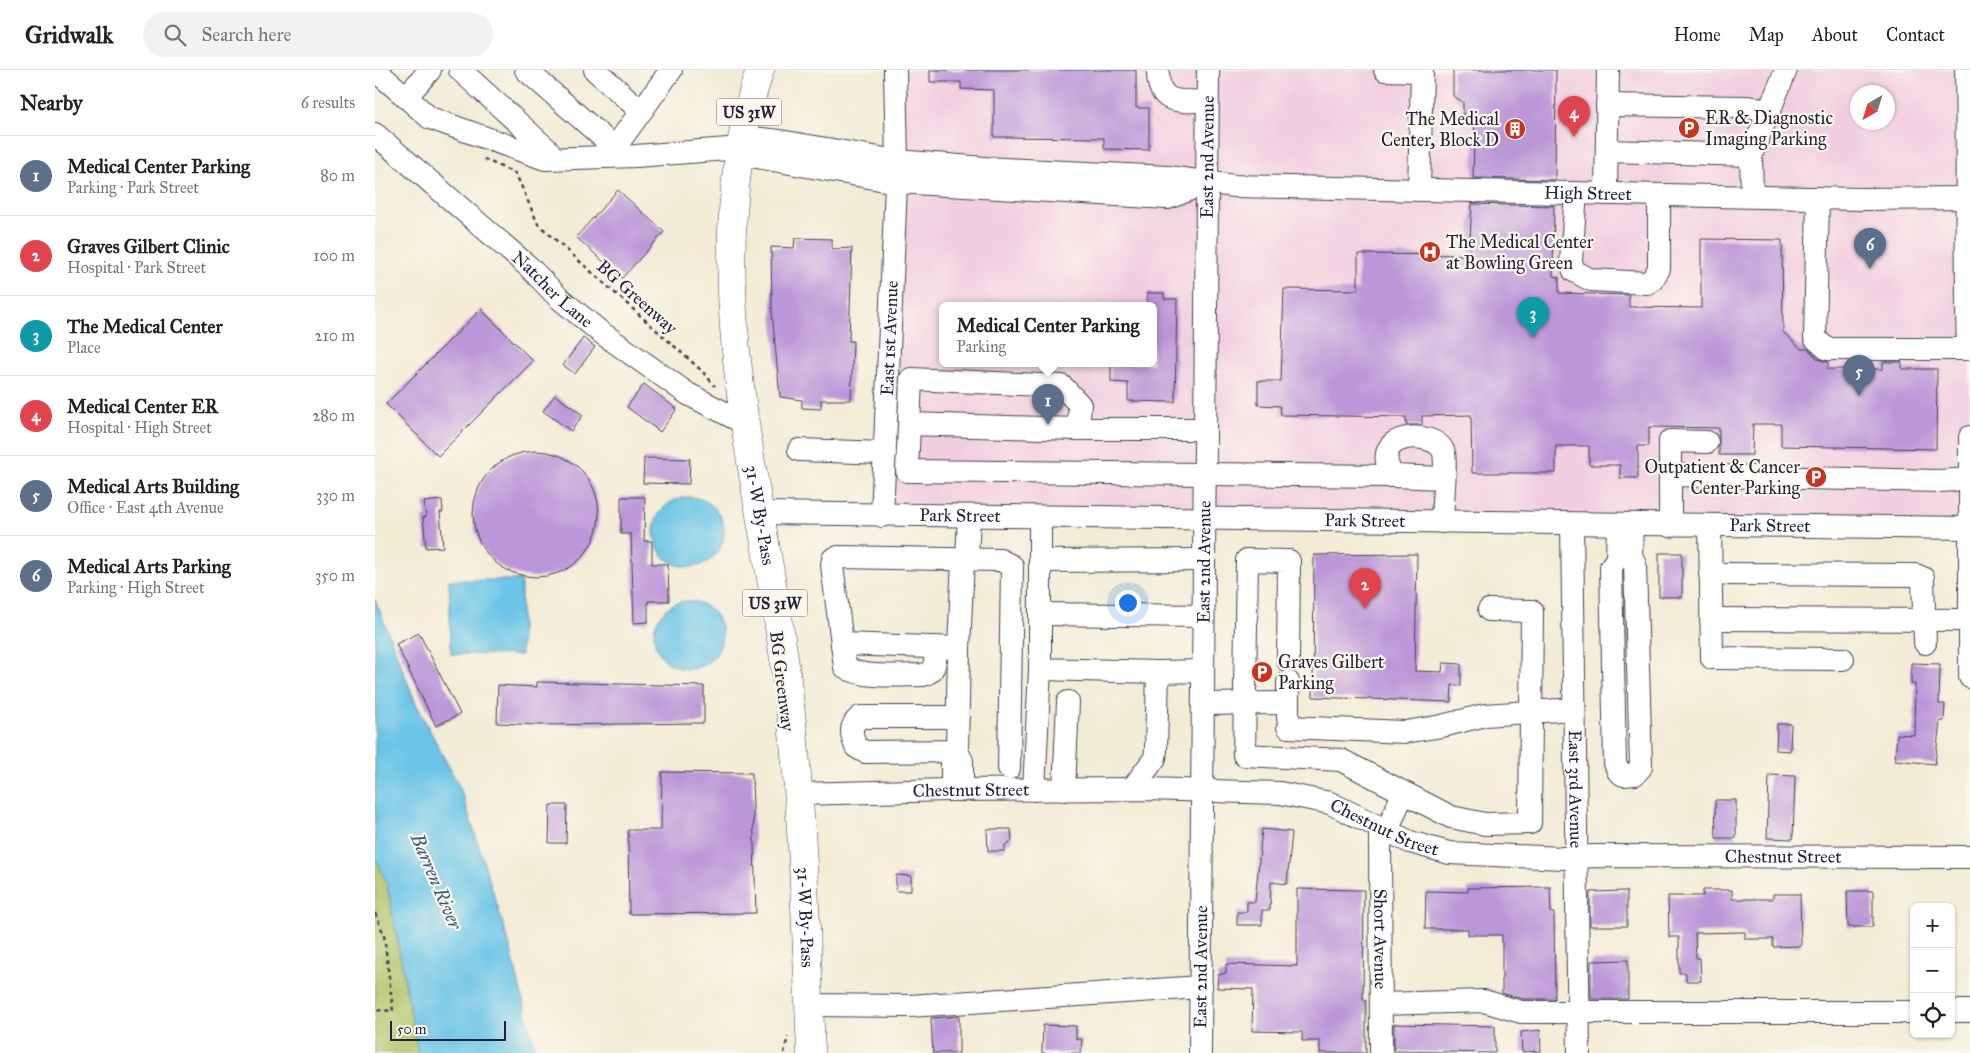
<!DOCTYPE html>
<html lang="en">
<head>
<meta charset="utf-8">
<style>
  body { margin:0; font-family:"IM FELL Great Primer",serif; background:#f2f2f2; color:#222 }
  .controls { position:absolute; right:15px; bottom:15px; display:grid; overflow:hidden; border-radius:8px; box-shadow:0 1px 4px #0004 }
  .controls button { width:45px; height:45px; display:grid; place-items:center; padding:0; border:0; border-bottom:1px solid #e0e0e0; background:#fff; color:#222; font:25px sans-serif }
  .compass { position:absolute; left:1475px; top:15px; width:45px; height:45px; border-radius:50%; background:#fff; box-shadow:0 1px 4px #0004; rotate:219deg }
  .scale { position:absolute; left:15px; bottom:12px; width:116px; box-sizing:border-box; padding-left:5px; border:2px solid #22223b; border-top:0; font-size:14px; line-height:18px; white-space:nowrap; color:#22223b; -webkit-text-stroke:4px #fbf7ec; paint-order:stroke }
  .you { position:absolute; left:752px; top:532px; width:18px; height:18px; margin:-12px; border:4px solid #fff; border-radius:50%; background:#1a73e8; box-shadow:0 0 0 8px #1a73e833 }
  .badge { display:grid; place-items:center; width:32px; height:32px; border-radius:50%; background:#7c3aed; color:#fff; font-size:16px; font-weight:700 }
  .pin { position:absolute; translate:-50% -41px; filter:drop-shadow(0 1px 2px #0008) }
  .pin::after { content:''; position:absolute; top:26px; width:18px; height:15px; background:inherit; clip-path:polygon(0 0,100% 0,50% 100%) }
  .popup { position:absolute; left:564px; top:232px; width:218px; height:65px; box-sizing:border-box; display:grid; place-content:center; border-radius:8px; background:#fff; filter:drop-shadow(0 1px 4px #0005); font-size:16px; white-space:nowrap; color:#767676 }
  .popup b { font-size:19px; color:#222 }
  .popup::after { content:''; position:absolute; left:50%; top:100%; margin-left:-10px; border:10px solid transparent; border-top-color:#fff }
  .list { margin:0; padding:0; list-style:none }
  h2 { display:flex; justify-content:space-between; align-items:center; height:65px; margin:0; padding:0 20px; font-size:21px }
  h2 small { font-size:16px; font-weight:400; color:#767676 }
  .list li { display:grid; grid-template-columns:32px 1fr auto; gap:15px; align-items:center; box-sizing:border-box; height:80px; padding:0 20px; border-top:1px solid #e0e0e0 }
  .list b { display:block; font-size:19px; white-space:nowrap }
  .list p { margin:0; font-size:16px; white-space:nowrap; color:#767676 }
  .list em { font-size:16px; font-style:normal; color:#767676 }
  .icon { flex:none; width:28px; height:28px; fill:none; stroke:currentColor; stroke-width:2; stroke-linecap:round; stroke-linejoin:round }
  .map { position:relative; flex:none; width:1595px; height:983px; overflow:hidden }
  header { display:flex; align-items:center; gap:30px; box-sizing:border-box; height:70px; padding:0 25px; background:#fff; border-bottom:1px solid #e0e0e0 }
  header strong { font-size:24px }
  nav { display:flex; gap:28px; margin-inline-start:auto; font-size:18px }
  .search { width:350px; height:45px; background:#f2f2f2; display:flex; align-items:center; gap:12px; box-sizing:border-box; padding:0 18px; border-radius:28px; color:#767676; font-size:19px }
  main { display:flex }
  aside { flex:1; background:#fff }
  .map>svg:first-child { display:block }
  .built { fill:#f2cfe0; fill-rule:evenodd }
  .green { fill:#b0c367; stroke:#697251 }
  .water { fill:#69c4e7; stroke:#467391 }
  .building { fill:#bb96d8 }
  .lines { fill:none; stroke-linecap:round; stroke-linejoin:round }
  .minor-casing { stroke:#414052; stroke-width:24 }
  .major-casing { stroke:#414052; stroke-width:29 }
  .path { stroke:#414052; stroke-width:2.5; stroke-dasharray:4 4; stroke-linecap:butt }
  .minor { stroke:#fff; stroke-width:22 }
  .major { stroke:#fff; stroke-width:28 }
  .labels { text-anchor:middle; stroke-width:4.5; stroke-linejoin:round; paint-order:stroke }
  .shield { fill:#fbf7ec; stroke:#636270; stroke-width:1 }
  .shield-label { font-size:16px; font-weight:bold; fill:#22223b }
  .poi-label { font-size:18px; fill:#22223b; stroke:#fbf7ec; text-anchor:start }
  .street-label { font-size:18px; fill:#22223b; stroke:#fbf7ec }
  .water-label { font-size:19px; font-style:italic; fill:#3b5b77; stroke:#fbf7ec }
</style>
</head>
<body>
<header>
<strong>Gridwalk</strong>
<div class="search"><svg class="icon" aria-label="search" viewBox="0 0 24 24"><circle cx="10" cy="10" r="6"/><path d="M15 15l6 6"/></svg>Search here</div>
<nav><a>Home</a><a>Map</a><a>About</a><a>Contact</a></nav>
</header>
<main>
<aside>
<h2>Nearby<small>6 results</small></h2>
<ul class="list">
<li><span class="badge" style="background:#5c6f8a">1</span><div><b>Medical Center Parking</b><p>Parking · Park Street</p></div><em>80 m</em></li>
<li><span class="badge" style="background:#e0444e">2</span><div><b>Graves Gilbert Clinic</b><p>Hospital · Park Street</p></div><em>100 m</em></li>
<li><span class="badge" style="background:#0f9aa8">3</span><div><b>The Medical Center</b><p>Place</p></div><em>210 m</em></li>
<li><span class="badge" style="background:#e0444e">4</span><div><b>Medical Center ER</b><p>Hospital · High Street</p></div><em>280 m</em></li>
<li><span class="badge" style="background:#5c6f8a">5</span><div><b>Medical Arts Building</b><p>Office · East 4th Avenue</p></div><em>330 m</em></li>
<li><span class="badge" style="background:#5c6f8a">6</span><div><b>Medical Arts Parking</b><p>Parking · High Street</p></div><em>350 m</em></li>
</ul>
</aside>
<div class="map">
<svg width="1595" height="983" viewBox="0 0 1595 983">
  <rect width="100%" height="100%" fill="#fbf7ec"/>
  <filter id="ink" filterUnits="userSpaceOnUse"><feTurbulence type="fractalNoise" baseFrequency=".02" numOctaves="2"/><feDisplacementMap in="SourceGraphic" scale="10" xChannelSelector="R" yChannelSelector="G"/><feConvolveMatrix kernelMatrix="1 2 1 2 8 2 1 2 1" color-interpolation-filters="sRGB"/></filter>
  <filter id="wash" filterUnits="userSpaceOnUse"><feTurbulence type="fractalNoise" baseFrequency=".0096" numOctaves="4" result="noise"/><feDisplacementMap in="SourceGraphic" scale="20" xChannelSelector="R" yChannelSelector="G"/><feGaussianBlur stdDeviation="1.12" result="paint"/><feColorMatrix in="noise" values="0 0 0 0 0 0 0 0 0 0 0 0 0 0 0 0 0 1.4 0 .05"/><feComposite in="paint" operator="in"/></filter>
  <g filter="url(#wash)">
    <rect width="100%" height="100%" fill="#f3ebd5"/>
    <path class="built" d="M521 0H1588L1595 128V458L507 446ZM1482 22H1512V52H1482ZM568 236H778V294H568Z"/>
    <path class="green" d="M0 786 12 814 43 983H0Z"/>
    <g class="water">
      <circle cx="314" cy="462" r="35"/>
      <path d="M74 510H146V585L76 584Z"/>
      <path d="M0 529 41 634 86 720 134 873 161 983H43L12 814 0 786Z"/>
      <circle cx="313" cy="565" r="34"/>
    </g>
    <g id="blocks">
      <g class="building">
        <path d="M555 0H761V38H774V80L729 79V68L619 67V20L586 19V12H555Z"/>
        <path d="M1078 0H1181L1180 110 1098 108 1100 45 1088 46V32L1078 26Z"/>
        <path d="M243 120 289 162 247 208 201 167Z"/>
        <path d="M1097 134 1179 136 1178 206 1184 207V223L1254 225V237L1326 238V169L1407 170 1408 262 1426 279H1433L1443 289 1453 292V299H1508V292H1527V299H1562L1561 379 1406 376V354H1378L1377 385H1344V358L1274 357V376H1263V408H1245V395H1214V376H1181V403H1097L1096 345 1047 346V355H1031V347L906 345 905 336 883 335V311H906L909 219 983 220V184L1094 185Z"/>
        <path d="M420 168 457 169V179L477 178 474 271H478L476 330H446V339L427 338V330L405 327 397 242 396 177 419 178Z"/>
        <path d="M772 223H789V229H802L800 332 753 331V313L736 312V294H778V236H772Z"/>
        <path d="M106 239 158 291 63 386 11 334Z"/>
        <path d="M208 268 220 277 200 304 188 295Z"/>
        <path d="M269 314 302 339 285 362 252 337Z"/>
        <path d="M180 325 208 345 196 361 168 341Z"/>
        <circle cx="161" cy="444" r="63"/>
        <path d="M269 388 315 389 314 414 268 413Z"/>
        <path d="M246 427H270L269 471H277V494H293L294 531H273V552L259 553 256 464H246Z"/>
        <path d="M67 430 68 442H65L68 477 51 478 48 447H51L49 432Z"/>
        <rect x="1284" y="483" width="23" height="44"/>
        <path d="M1042 484 1040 601 1067 602 1068 593 1086 594V616L1077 615 1076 632 938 627 939 485Z"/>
        <path d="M44 563 85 644 61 656 21 574Z"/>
        <path d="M1536 593 1565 594 1564 634H1570L1569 651H1565L1560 694 1520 690 1522 664 1539 665 1540 614H1536Z"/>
        <path d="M162 612 329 616V653L163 655 122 653 123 615 162 617Z"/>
        <path d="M1402 654H1416L1415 681 1401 680Z"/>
        <path d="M287 702 377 703 381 843 254 844 253 760H286Z"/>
        <path d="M1394 705 1420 706 1418 769 1392 768Z"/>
        <path d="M1340 730H1361V768H1341Z"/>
        <path d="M175 735H192L191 773H174Z"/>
        <path d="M612 759H636L637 771 630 775V781H613Z"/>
        <path d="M887 759 917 762 912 814 896 812 895 840H887V855H862V842H872V832H880Z"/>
        <path d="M521 805 536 806V821H521Z"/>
        <path d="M1175 817 1176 843H1179L1180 929H1148L1127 923V865H1093V859H1050L1051 821 1093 822V818Z"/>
        <path d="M922 819 989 820 988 930H991V983H945V971H927V962L877 961 878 919 842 918 843 905 851 903V894L922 896Z"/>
        <path d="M1328 820H1357V829H1398V824H1425L1426 876 1398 877V869H1370V862L1320 863 1321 888H1325L1326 911H1311V903H1304V867H1294L1293 826H1328Z"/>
        <path d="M1252 821V856H1215V822Z"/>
        <path d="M1472 821H1498V857H1473Z"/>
        <path d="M1253 890V929H1216V891Z"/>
        <path d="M584 946V983H558L556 948Z"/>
        <path d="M1019 954 1120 956V983L1019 981Z"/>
        <path d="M668 955 701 956V969H707L706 983H667Z"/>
        <path d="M1165 960 1166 981 1147 982 1146 962Z"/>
      </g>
    </g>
  </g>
  <g filter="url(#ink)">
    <use href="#blocks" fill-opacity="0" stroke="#414052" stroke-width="1"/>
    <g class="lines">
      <g class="minor-casing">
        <g id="minor">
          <path d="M0 0 55 48 170 89 261 86 366 78"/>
          <path d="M85 0 174 81 177 88"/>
          <path d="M151 0 233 72 242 75"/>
          <path d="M220 0 258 34 268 39"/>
          <path d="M783 0C782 36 805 31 832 31"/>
          <path d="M1010 0 1047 1 1044 120"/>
          <path d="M1591 0C1593 93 1590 186 1593 279"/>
          <path d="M31 27 55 0"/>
          <path d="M1232 35 1371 37 1393 40"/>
          <path id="s1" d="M0 64 154 197 184 228 224 261 313 324 371 354"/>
          <path id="s2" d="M368 67 405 71 522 91 610 98 793 107 859 116 1486 129 1595 128"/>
          <path d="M1232 81 1376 85"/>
          <path d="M365 84 521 112 793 128 831 113"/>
          <path d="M233 87 296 0"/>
          <path d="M1201 123 1196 192 1199 201 1216 210 1272 213 1277 210 1284 199V125"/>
          <path d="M1231 124 1233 0"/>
          <path d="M1377 126 1376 85 1411 0"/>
          <path d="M1443 128 1440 268 1452 279H1595"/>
          <path d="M534 354 703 359"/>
          <path d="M829 359H703L705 335 687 316 536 309 532 401 1018 406"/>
          <path d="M1595 367V607"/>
          <path d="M424 380 510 383"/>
          <path d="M1295 405 1565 411 1595 409"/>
          <path id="s3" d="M385 443 1595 458"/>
          <path id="s4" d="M507 446 522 91 520 0"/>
          <path d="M665 447V599L783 602 781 680 780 688 757 719"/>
          <path d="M1067 452C1067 435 1072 398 1069 383 1062 358 990 361 1018 406L1068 408"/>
          <path id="s5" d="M1197 455 1204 983"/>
          <path d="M1243 455 1242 488 1236 497 1240 693 1243 701 1248 705 1260 704 1266 697 1260 494 1256 485 1257 455"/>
          <path d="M1295 456V371L1332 372"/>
          <path d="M1335 456 1337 588 1468 589"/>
          <path d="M592 490 594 446"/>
          <path d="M665 491 828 490"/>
          <path d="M1335 504 1541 505 1548 508 1550 573"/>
          <path d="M665 544 828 546"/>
          <path d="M1336 549 1594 550"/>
          <path d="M467 574 584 578 588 489"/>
          <path d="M561 577C560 589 562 602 548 605 527 605 487 609 470 597L457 495 458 489 463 487 625 490 637 496 634 698"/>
          <path d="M913 591 914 491 872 490 869 685 966 690 1076 747 1110 754 1155 753 1157 541 1114 540"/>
          <path d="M783 602 828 601"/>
          <path d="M828 634 913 633"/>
          <path d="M583 647H485C474 656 476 664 481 677L490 682 582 681 584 578"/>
          <path d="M913 648V612"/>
          <path d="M913 657 1030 662 1067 656 1110 645 1199 639"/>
          <path d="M577 720V690L582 681 587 691V720"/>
          <path d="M659 720 665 599"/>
          <path d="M689 720 693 632"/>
          <path id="s6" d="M425 724 572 720 772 719 905 723 955 733 1035 772 1074 783 1188 788 1219 786 1595 787"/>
          <path id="s7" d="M1005 757 1006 983"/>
          <path d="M1012 761 1028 723"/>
          <path d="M1006 934 1109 931 1146 942H1539"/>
          <path d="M434 935 534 936 826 917"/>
          <path d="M1576 941H1595"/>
          <path id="s8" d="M825 983 833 0"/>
        </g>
      </g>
      <g class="major-casing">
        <g id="major">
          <path id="s9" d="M385 0C318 199 386 411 412 610 428 734 431 859 436 983"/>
        </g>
      </g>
      <g class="path">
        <path d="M109 89 141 104 163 154 327 301 340 316"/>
        <path d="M0 843 9 865 18 941 0 940"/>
        <path d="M409 983 413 966"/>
      </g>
      <use href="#minor" class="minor"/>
      <use href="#major" class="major"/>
    </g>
  </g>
  <defs>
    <g id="parking-disc" transform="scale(1.125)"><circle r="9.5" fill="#c8321e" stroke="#fbf7ec"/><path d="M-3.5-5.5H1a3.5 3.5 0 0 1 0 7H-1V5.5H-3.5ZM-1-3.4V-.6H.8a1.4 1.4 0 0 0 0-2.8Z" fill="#fff"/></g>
    <g id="building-disc" transform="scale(1.125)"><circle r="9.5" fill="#c8321e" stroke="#fbf7ec"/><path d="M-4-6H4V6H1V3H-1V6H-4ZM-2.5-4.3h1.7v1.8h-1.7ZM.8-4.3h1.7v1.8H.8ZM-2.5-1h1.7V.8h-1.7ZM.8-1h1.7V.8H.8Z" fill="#fff"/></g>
    <g id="hospital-disc" transform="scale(1.125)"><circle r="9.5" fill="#c8321e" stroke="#fbf7ec"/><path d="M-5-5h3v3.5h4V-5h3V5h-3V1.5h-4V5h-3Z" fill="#fff"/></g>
  </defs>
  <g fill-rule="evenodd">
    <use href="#parking-disc" x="1314" y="58"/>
    <use href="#building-disc" x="1140" y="59"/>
    <use href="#hospital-disc" x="1055" y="182"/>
    <use href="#parking-disc" x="1441" y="407"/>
    <use href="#parking-disc" x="887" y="602"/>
  </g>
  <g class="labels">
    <g class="shield">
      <rect x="341.5" y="28.5" width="65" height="27" rx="4"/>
      <rect x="367.5" y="519.5" width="65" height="27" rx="4"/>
    </g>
    <g class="shield-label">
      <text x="374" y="48">US 31W</text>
      <text x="400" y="539">US 31W</text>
    </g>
    <g class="poi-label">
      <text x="1330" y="54">ER &amp; Diagnostic<tspan x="1330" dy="21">Imaging Parking</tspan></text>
      <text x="1124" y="55" text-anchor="end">The Medical<tspan x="1124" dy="21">Center, Block D</tspan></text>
      <text x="1071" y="178">The Medical Center<tspan x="1071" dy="21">at Bowling Green</tspan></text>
      <text x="1425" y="403" text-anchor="end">Outpatient &amp; Cancer<tspan x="1425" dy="21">Center Parking</tspan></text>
      <text x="903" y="598">Graves Gilbert<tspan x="903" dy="21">Parking</tspan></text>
    </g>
    <g class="street-label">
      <text dy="6" stroke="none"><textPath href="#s8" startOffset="896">East 2nd Avenue</textPath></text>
      <text dy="6" stroke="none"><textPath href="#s2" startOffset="848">High Street</textPath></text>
      <text dy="6" stroke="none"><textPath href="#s1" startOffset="236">Natcher Lane</textPath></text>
      <text transform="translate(262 227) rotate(42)" y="6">BG Greenway</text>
      <text dy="6" stroke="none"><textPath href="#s4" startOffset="178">East 1st Avenue</textPath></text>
      <text dy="6" stroke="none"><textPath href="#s9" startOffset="450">31-W By-Pass</textPath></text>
      <text dy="6" stroke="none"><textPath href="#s3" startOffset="200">Park Street</textPath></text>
      <text dy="6" stroke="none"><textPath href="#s3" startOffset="605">Park Street</textPath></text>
      <text dy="6" stroke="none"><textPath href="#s3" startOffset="1010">Park Street</textPath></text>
      <text dy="6" stroke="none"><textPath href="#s8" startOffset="491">East 2nd Avenue</textPath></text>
      <text transform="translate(407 611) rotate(83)" y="6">BG Greenway</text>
      <text dy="6" stroke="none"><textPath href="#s5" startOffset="264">East 3rd Avenue</textPath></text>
      <text dy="6" stroke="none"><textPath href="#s6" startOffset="171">Chestnut Street</textPath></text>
      <text dy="6" stroke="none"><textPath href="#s6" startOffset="591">Chestnut Street</textPath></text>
      <text dy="6" stroke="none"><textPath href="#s6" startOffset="995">Chestnut Street</textPath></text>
      <text dy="6" stroke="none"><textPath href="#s9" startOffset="855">31-W By-Pass</textPath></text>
      <text dy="6" stroke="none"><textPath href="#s7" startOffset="112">Short Avenue</textPath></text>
      <text dy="6" stroke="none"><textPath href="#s8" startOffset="86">East 2nd Avenue</textPath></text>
    </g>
    <g class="water-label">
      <text transform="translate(62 811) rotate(67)" y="7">Barren River</text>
    </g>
  </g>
</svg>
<div class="controls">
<button>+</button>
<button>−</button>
<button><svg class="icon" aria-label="locate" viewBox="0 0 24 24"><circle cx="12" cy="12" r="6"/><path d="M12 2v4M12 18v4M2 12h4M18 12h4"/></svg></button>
</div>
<svg class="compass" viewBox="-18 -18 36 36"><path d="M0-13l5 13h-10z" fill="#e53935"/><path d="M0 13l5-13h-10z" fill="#767676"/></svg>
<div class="scale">50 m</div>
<div class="you"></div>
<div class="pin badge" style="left:673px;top:355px;background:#5c6f8a">1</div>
<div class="popup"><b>Medical Center Parking</b>Parking</div>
<div class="pin badge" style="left:990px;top:539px;background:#e0444e">2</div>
<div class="pin badge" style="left:1158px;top:268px;background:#0f9aa8">3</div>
<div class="pin badge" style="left:1199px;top:67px;background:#e0444e">4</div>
<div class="pin badge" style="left:1484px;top:326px;background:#5c6f8a">5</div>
<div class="pin badge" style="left:1495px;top:199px;background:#5c6f8a">6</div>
</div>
</main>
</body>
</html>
